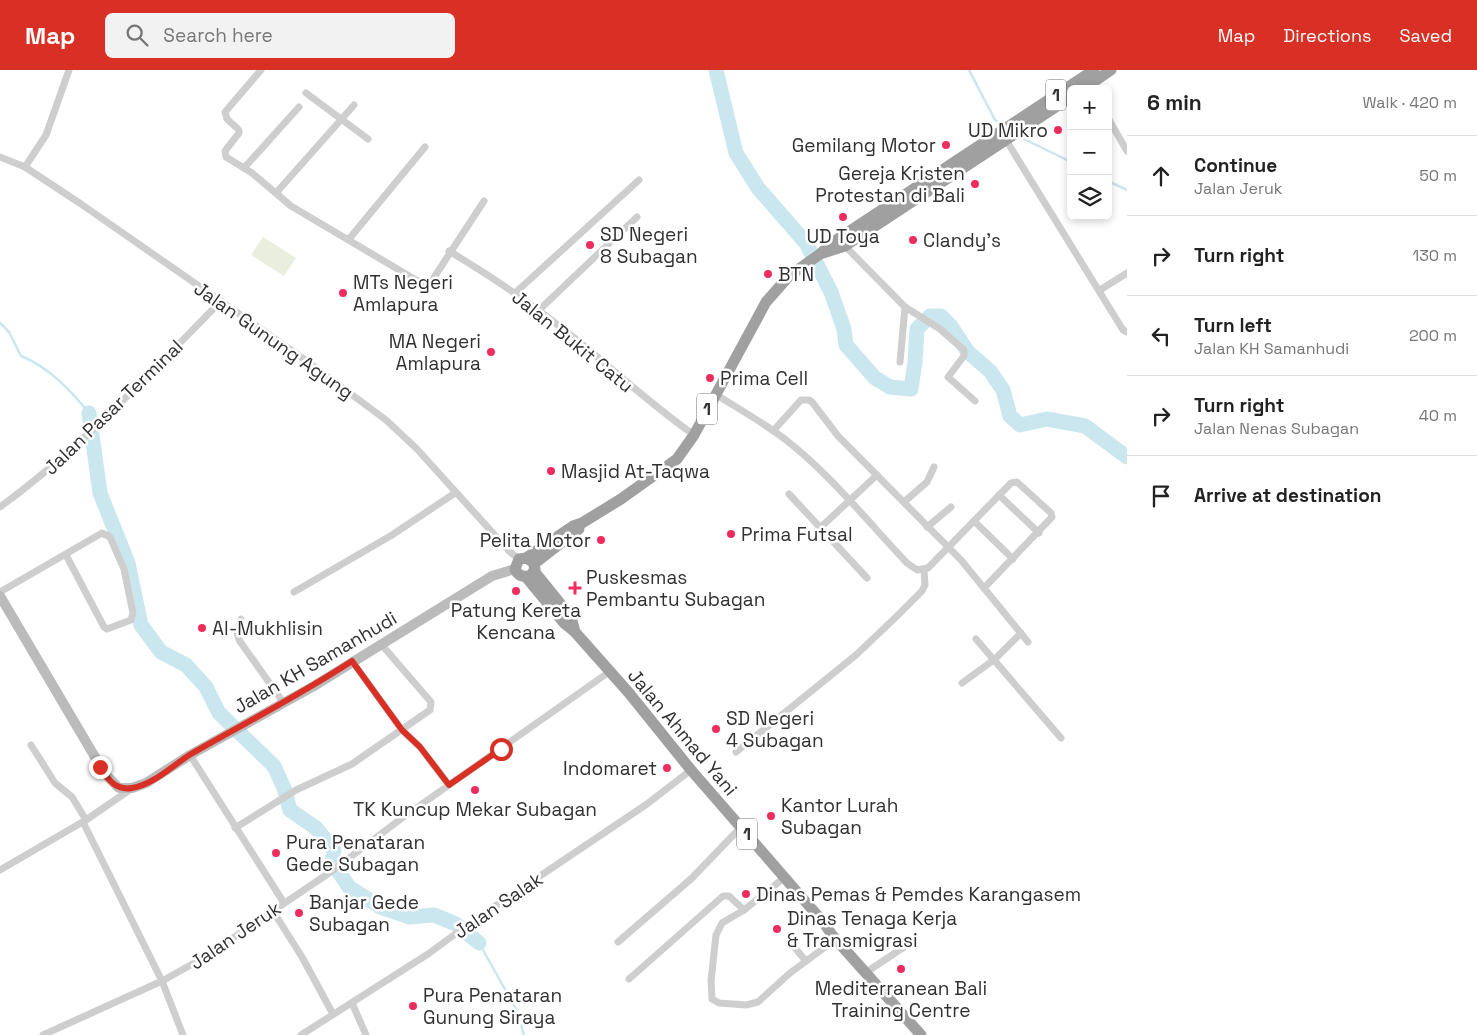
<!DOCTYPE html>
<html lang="en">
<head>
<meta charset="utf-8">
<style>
  body { margin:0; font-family:"Space Grotesk",sans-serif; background:#f2f2f2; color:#222 }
  .controls { position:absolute; right:15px; top:15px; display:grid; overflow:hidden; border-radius:8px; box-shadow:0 2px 8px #0003 }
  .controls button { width:45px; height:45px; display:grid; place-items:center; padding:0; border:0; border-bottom:1px solid #e0e0e0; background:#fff; color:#222; font:25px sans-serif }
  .stop { position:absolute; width:15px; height:15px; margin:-11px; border:4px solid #d93025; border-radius:50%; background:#fff }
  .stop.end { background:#d93025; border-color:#fff; box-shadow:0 1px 5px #0008 }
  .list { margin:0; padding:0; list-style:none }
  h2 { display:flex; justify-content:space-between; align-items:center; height:65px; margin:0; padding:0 20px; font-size:21px }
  h2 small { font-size:16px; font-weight:400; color:#767676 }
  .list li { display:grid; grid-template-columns:32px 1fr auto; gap:15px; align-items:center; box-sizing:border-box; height:80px; padding:0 20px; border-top:1px solid #e0e0e0 }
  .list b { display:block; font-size:19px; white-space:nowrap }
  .list p { margin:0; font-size:16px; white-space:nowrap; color:#767676 }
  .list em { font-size:16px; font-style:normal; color:#767676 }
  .icon { flex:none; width:28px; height:28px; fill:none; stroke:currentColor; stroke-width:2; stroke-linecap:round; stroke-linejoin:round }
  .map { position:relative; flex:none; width:1127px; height:965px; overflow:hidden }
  header { display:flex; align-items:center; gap:30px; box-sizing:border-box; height:70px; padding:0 25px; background:#d93025; color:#fff }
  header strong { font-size:24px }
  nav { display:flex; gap:28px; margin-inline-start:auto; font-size:18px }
  .search { width:350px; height:45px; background:#f2f2f2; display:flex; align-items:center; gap:12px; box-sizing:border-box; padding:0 18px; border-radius:8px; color:#767676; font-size:19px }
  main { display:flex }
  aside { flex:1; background:#fff }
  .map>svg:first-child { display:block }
  .green { fill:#eaeedf }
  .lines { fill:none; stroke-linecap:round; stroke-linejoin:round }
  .stream { stroke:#cae7ef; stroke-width:2.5 }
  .river { stroke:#cae7ef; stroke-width:15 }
  .minor { stroke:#cecece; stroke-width:7 }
  .secondary { stroke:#bbb; stroke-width:10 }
  .trunk { stroke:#a0a0a0; stroke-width:11 }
  .route { stroke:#d93025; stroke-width:6 }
  .poi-dot { fill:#ef2c5e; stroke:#fff; stroke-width:2 }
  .labels { text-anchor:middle; stroke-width:5; stroke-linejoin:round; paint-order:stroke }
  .shield { fill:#fff; stroke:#6f6f6f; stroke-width:1 }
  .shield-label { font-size:18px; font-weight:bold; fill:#313131 }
  .poi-label { font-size:19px; fill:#313131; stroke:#fff; text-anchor:start }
  .street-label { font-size:19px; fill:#313131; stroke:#fff }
</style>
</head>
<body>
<header>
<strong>Map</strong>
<div class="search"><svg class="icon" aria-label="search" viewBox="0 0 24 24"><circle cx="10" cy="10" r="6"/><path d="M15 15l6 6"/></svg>Search here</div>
<nav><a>Map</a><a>Directions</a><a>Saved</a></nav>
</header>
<main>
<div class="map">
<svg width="1127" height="965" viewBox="0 0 1127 965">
  <rect width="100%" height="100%" fill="#fff"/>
  <path class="green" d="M263 167 296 188 284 206 251 185Z"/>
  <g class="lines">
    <g class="stream">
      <path d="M969 0 995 50 1003 55"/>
      <path d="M1018 66 1071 92"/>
      <path d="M1108 111 1127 120"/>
      <path d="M0 253 9 262 21 286C49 297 71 321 89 343"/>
      <path d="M479 873 516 939 524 965"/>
    </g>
    <g class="river">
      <path d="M716 0 736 83 758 118 806 173 831 222 844 259 846 275 875 308 890 317 911 319 915 292 917 259 930 246H941L950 255 968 282 990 301 1003 320 1010 346 1020 355 1047 349 1085 356 1127 387"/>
      <path d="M89 343 100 423 128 493 141 555 161 582 186 595 206 617 219 643 274 696 284 718 290 740 316 758 334 780 332 792 349 817 380 837 409 847 434 845 456 854 479 873"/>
    </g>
    <g class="minor">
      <path d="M261 0 225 42 227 49 239 60V63L225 81 226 87 252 103 291 136 416 210 426 214 433 209 484 131"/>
      <path d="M306 23 368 69"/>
      <path d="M1108 48 1127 81"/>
      <path d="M1006 70 1123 260 1127 262"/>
      <path d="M0 87 25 97 81 134 304 289 386 350 417 379 510 482 519 489"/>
      <path d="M25 97 46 65 69 0"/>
      <path d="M244 98 299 37"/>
      <path d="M276 123 354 35"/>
      <path d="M349 169 425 77"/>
      <path d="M845 176 905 237 940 259 964 280V286L948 307 975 331"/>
      <path d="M449 181C494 208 538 238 578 271 617 303 653 336 694 365"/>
      <path d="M1100 220 1127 203"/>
      <path d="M515 223 639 110"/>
      <path d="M538 241 637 147"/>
      <path d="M900 292 905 237"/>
      <path d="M715 324C739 339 764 353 786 370 831 405 868 452 907 493L917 500 928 498 1011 413 1017 412 1051 443 1052 447 984 518"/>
      <path d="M773 361 801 330H809L812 332 838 366 961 490 1028 572"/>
      <path d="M789 424 867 508"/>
      <path d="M999 425 1039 463"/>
      <path d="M904 432 927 412 934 397"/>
      <path d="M0 437C82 377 150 303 221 231"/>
      <path d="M974 451 1013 489"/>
      <path d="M821 457 877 405"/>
      <path d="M927 457 951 437"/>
      <path d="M0 522 102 463 110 467 124 499 133 543 131 550 107 559 104 557 66 485"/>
      <path d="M294 522 392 465 455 423"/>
      <path d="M241 549 237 562 239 570 283 632"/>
      <path d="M976 569 1061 668"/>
      <path d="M352 591 402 660 420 677 449 715"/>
      <path d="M962 613 995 589 1021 563"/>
      <path d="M31 675 55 713 72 727 86 750"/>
      <path d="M736 682 856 585 897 546 922 521 925 515 924 500"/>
      <path d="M190 685 284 833"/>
      <path d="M83 752 162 911 183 965"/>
      <path d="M235 758 296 720 352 694 430 640 431 632 381 574"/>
      <path d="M0 800 86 750 131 719"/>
      <path d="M784 808 744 840 722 853 716 865 711 911 712 929 719 933 746 935 758 932 790 903 836 869"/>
      <path d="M273 841 302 887 333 944"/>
      <path d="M618 872 692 808 741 757"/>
      <path d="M790 872 806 891"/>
      <path d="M865 903 904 877"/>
      <path d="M629 909 723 826H729L744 840"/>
      <path d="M352 933 366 965"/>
      <path d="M43 965 162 911 205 887 332 801 398 751 609 602"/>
      <path d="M301 965 428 884 473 851 647 734 691 700"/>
    </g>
    <path class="secondary" d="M0 526 105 704 119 718H132L146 713 190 685 314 616 492 506 515 499"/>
    <g class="trunk">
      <path d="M1083 19 1111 0"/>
      <path d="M821 183 833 172 1094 0"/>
      <path d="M823 183 845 176 1071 27"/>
      <path d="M526 488 533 492 535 499 531 505C524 508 518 506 515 499L519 489 526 488 573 456 582 453 621 429 677 389 694 365 766 232 789 206 820 184"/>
      <path d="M534 494 579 459"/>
      <path d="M534 501 571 547 575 562"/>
      <path d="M526 507 564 553 575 562 629 623 691 700 824 853 832 865 921 965"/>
    </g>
  </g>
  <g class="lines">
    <path class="route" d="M100 697C108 709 115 721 132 718 153 715 173 695 191 684 245 653 300 625 352 591L402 660 420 677 449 715 501 679"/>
  </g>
  <g class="poi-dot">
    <circle cx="1058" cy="60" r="5"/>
    <circle cx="946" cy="75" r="5"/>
    <circle cx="975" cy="114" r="5"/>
    <circle cx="843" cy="147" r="5"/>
    <circle cx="913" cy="170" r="5"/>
    <circle cx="590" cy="175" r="5"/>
    <circle cx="768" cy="204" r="5"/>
    <circle cx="343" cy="223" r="5"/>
    <circle cx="491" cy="282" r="5"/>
    <circle cx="710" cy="308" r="5"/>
    <circle cx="551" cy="401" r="5"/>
    <circle cx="731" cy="464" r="5"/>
    <circle cx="601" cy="470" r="5"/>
    <path d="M572.5 510.5h5v5h5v5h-5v5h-5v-5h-5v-5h5z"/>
    <circle cx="516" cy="521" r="5"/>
    <circle cx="202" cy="558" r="5"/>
    <circle cx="716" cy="659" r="5"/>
    <circle cx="667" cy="698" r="5"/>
    <circle cx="475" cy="720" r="5"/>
    <circle cx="771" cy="746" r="5"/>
    <circle cx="276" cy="783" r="5"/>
    <circle cx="746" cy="824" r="5"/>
    <circle cx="299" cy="843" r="5"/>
    <circle cx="777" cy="859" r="5"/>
    <circle cx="901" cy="899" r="5"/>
    <circle cx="413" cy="936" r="5"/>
  </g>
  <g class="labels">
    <g class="shield">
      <rect x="1046" y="9.5" width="20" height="31" rx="4"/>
      <rect x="697" y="323.5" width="20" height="31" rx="4"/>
      <rect x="737" y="748.5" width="20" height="31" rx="4"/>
    </g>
    <g class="shield-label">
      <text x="1056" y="31">1</text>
      <text x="707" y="345">1</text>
      <text x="747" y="770">1</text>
    </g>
    <g class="poi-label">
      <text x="1048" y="67" text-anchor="end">UD Mikro</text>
      <text x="936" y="82" text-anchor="end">Gemilang Motor</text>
      <text x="965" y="110" text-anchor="end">Gereja Kristen<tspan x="965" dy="22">Protestan di Bali</tspan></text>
      <text x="600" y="171">SD Negeri<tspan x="600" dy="22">8 Subagan</tspan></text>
      <text x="843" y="173" text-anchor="middle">UD Toya</text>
      <text x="923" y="177">Clandy's</text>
      <text x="778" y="211">BTN</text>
      <text x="353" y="219">MTs Negeri<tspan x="353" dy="22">Amlapura</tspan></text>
      <text x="481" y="278" text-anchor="end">MA Negeri<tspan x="481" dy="22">Amlapura</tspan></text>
      <text x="720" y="315">Prima Cell</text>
      <text x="561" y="408">Masjid At-Taqwa</text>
      <text x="741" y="471">Prima Futsal</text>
      <text x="591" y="477" text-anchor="end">Pelita Motor</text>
      <text x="586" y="514">Puskesmas<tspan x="586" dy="22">Pembantu Subagan</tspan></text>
      <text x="516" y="547" text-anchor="middle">Patung Kereta<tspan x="516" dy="22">Kencana</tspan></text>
      <text x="212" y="565">Al-Mukhlisin</text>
      <text x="726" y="655">SD Negeri<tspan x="726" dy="22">4 Subagan</tspan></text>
      <text x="657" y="705" text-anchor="end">Indomaret</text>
      <text x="781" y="742">Kantor Lurah<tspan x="781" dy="22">Subagan</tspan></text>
      <text x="475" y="746" text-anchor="middle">TK Kuncup Mekar Subagan</text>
      <text x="286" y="779">Pura Penataran<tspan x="286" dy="22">Gede Subagan</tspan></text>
      <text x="756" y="831">Dinas Pemas &amp; Pemdes Karangasem</text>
      <text x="309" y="839">Banjar Gede<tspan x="309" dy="22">Subagan</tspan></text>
      <text x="787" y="855">Dinas Tenaga Kerja<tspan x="787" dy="22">&amp; Transmigrasi</tspan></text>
      <text x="901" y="925" text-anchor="middle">Mediterranean Bali<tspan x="901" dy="22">Training Centre</tspan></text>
      <text x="423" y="932">Pura Penataran<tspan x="423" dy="22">Gunung Siraya</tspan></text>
    </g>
    <g class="street-label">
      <text transform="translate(274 270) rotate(35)" y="7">Jalan Gunung Agung</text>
      <text transform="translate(573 271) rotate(39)" y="7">Jalan Bukit Catu</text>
      <text transform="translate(113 337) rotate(-44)" y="7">Jalan Pasar Terminal</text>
      <text transform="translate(315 592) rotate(-30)" y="7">Jalan KH Samanhudi</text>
      <text transform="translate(683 662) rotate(50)" y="7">Jalan Ahmad Yani</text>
      <text transform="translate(498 835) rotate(-34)" y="7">Jalan Salak</text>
      <text transform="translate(235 865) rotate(-34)" y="7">Jalan Jeruk</text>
    </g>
  </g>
</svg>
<div class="controls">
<button>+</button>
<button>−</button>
<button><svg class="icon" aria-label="layers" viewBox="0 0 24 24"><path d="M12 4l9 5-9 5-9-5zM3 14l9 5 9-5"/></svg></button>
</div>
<div class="stop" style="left:501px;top:679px"></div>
<div class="stop end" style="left:100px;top:697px"></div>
</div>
<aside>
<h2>6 min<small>Walk · 420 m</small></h2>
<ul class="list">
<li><svg class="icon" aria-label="ahead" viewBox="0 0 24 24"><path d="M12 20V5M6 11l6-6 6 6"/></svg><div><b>Continue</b><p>Jalan Jeruk</p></div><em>50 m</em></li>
<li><svg class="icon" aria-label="right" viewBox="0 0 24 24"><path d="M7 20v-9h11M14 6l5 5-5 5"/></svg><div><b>Turn right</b></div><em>130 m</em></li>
<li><svg class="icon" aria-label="left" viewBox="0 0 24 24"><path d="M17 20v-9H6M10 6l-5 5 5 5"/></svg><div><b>Turn left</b><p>Jalan KH Samanhudi</p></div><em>200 m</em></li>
<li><svg class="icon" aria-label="right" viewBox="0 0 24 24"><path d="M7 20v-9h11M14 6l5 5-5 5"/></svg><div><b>Turn right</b><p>Jalan Nenas Subagan</p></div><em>40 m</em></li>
<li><svg class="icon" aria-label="arrive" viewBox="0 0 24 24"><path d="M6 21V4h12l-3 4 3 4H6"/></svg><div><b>Arrive at destination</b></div></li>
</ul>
</aside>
</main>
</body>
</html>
